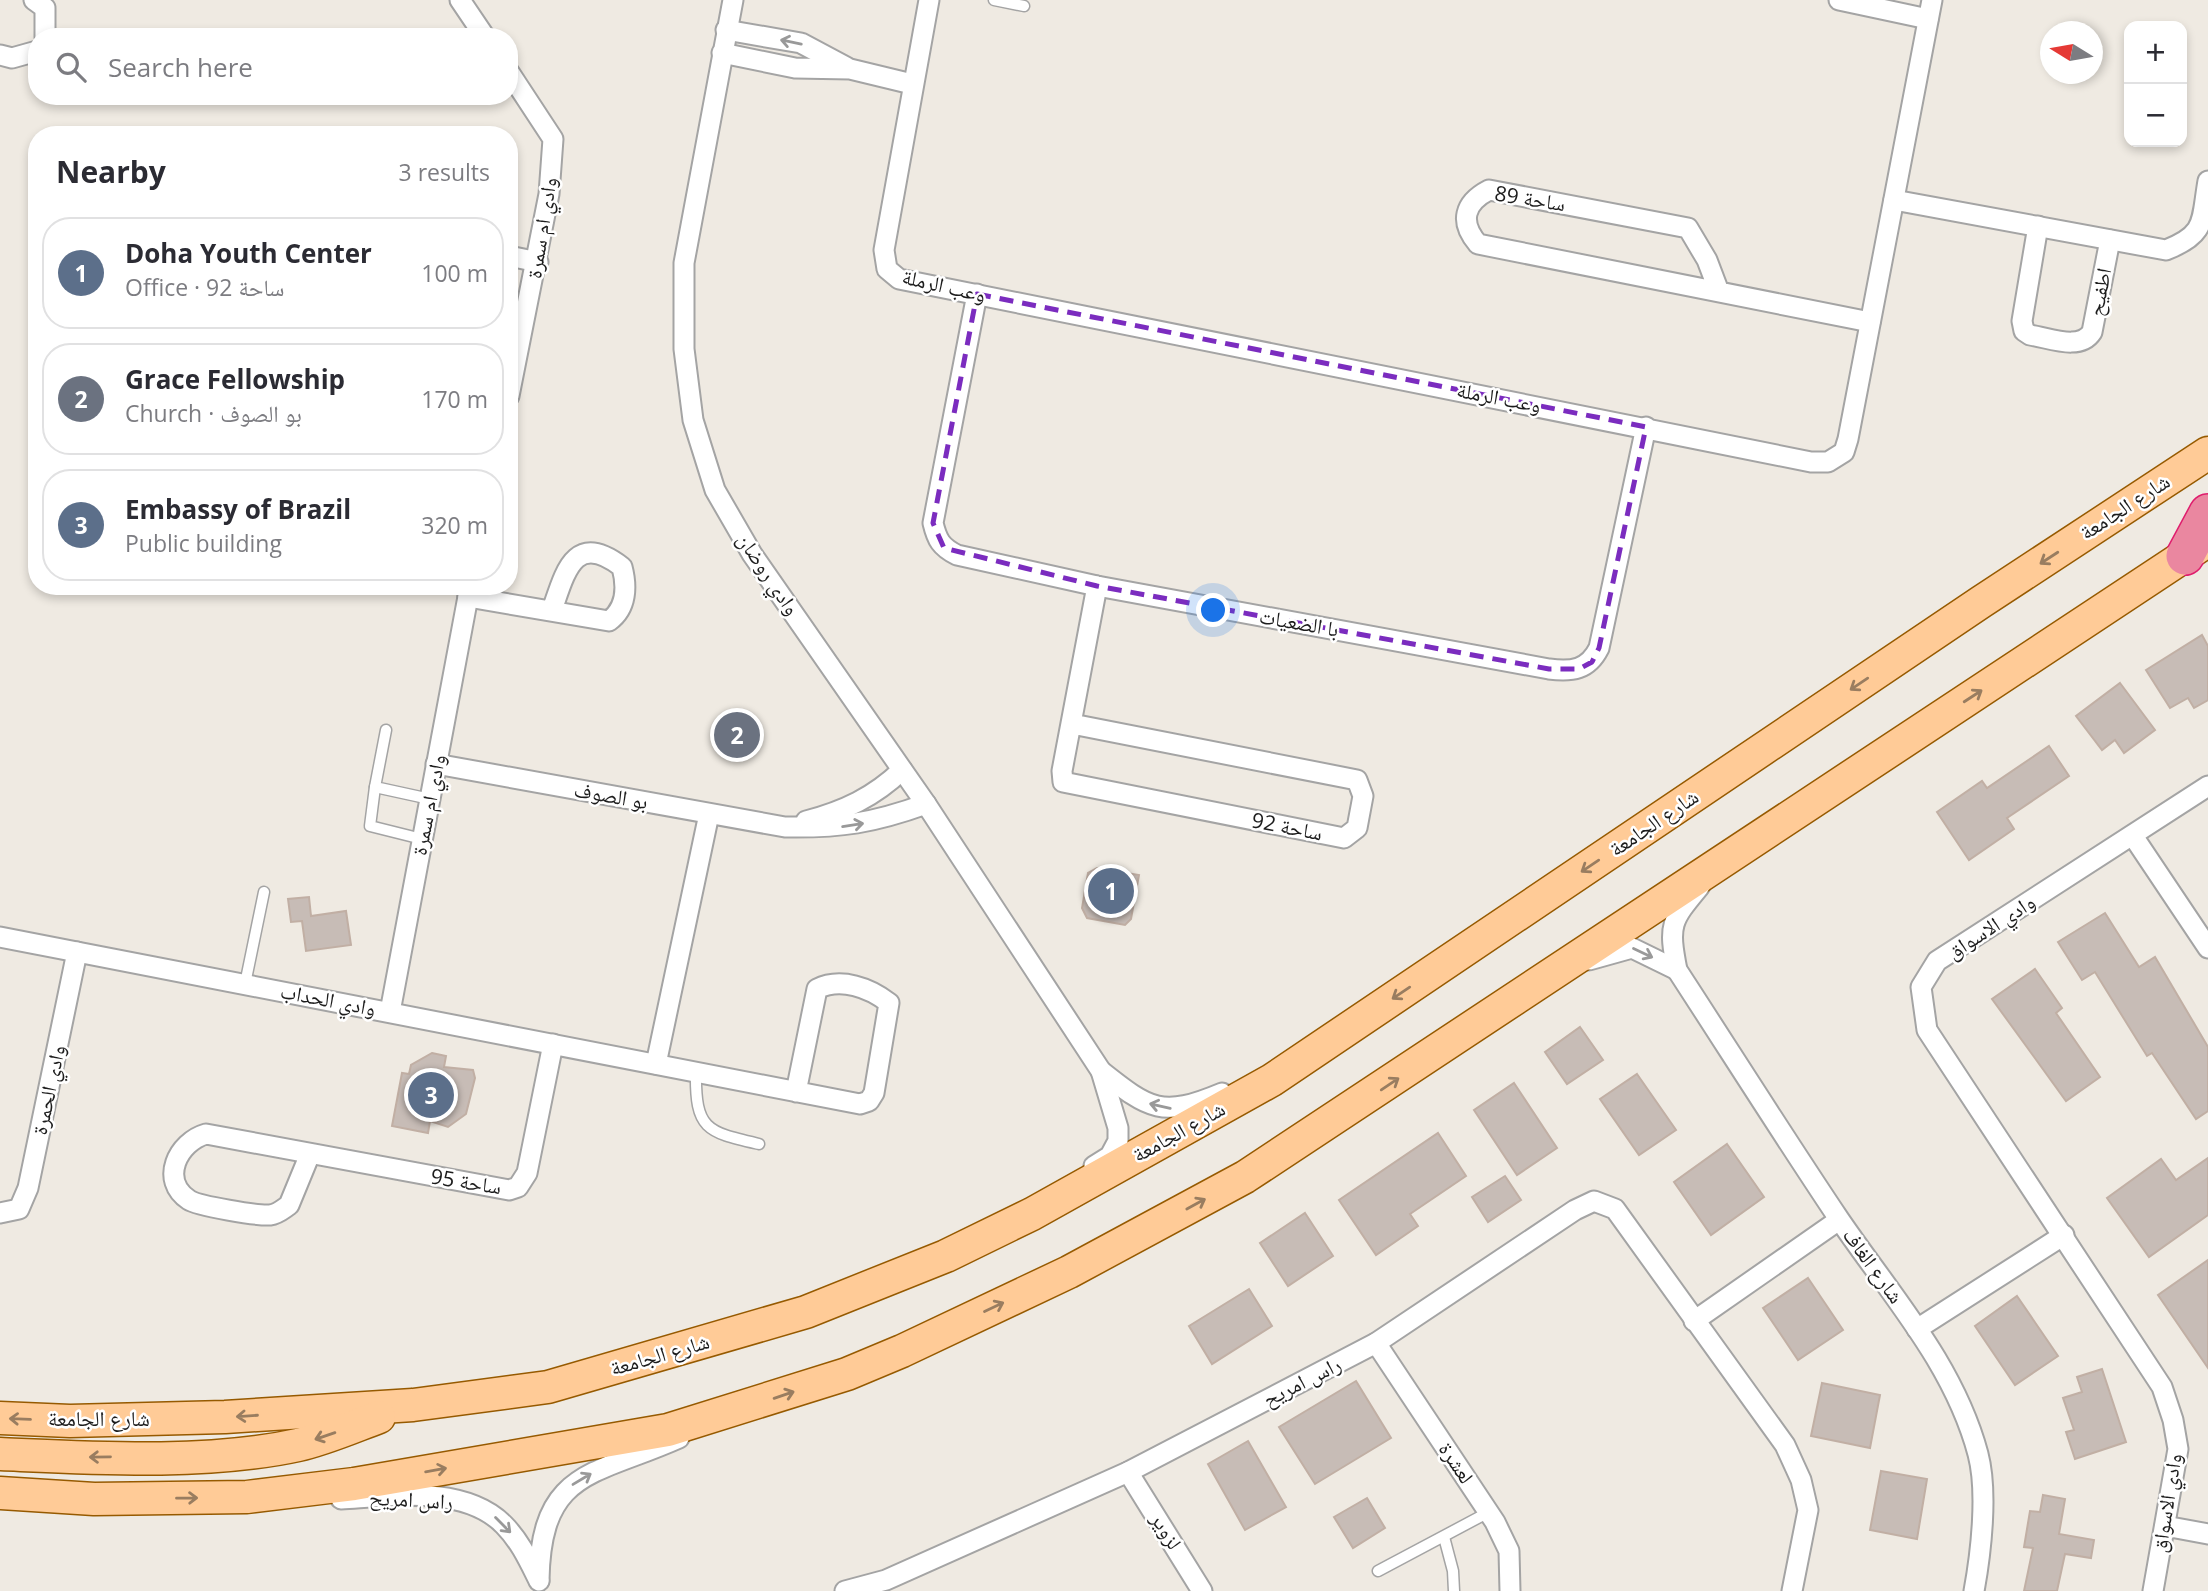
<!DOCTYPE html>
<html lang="en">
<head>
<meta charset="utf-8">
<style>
  body { margin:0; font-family:"Open Sans","Noto Naskh Arabic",sans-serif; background:#f2f2f3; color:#2b2b33 }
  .controls { position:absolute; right:21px; top:21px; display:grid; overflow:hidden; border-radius:14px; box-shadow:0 4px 10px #0003 }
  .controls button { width:63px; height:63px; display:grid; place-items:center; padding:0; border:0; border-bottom:2px solid #e1e1e2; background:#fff; color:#2b2b33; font:35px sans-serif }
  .compass { position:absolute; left:2040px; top:21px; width:63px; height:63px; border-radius:50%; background:#fff; box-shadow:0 4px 10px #0003; rotate:281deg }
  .you { position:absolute; left:1214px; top:611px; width:24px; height:24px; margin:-18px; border:5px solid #fff; border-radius:50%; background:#1a73e8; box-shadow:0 0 0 10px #1a73e833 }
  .badge { display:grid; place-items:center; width:46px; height:46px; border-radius:50%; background:#0f766e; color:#fff; font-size:23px; font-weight:700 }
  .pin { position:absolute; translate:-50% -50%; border:4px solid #fff; box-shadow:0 2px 7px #0006 }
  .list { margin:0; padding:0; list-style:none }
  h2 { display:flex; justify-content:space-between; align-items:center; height:91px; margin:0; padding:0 28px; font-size:30px }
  h2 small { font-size:23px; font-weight:400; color:#7c7c81 }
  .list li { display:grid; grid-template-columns:46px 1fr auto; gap:21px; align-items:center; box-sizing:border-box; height:112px; margin:0 14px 14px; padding:0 14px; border:2px solid #e1e1e2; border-radius:28px }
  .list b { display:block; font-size:26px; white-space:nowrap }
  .list p { margin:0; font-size:23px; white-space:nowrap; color:#7c7c81 }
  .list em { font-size:23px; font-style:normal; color:#7c7c81 }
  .icon { flex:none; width:38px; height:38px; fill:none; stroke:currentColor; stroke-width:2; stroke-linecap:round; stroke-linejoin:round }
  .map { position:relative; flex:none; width:2208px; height:1591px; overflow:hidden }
  .search { position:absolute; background:#fff; box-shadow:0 4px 10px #0003; left:28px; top:28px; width:490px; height:77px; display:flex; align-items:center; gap:18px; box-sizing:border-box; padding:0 24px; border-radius:28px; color:#7c7c81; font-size:26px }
  .panel { position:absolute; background:#fff; box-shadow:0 4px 10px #0003; left:28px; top:126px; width:490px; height:469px; border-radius:28px }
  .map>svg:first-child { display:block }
  .building { fill:#c7bcb6; stroke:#c1afa4; stroke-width:2 }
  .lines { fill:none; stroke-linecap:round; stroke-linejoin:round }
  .lane-casing { stroke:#a4a4a4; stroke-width:13 }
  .street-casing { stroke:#a4a4a4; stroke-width:23 }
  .primary-casing { stroke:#965a00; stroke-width:35 }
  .highway-casing { stroke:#df1d6d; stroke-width:40 }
  .lane { stroke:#fff; stroke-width:10 }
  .street { stroke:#fff; stroke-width:19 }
  .primary { stroke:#ffcb97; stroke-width:32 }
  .highway { stroke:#ea87a0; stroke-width:37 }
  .oneway { stroke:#999 }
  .oneway2 { stroke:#997d60 }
  .marked { fill:none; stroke:#7b2cbf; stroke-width:5; stroke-dasharray:14 9; stroke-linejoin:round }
  .labels { text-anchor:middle; stroke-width:5; stroke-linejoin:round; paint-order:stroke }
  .street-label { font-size:21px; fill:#1d1d1d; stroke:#fff }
</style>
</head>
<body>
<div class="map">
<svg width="2208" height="1591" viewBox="0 0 2208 1591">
  <rect width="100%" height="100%" fill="#efeae2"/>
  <g class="building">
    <path d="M2202 635 2208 646V700L2194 708 2188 698 2170 708 2146 670Z"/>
    <path d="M2120 683 2155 730 2124 753 2115 740 2102 750 2076 716Z"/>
    <path d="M2049 746 2069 776 2007 818 2014 829 1969 860 1937 812 1982 781 1987 788Z"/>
    <path d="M1097 868 1139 875 1131 919 1125 925 1087 918 1082 908 1088 873Z"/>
    <path d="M309 897 311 916 346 911 351 945 306 951 302 921 291 922 288 899Z"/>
    <path d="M2105 913 2139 967 2155 957 2208 1047V1111L2196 1119 2152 1053 2147 1056 2095 972 2082 980 2058 942Z"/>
    <path d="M2035 969 2062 1008 2056 1013 2100 1077 2066 1101 1992 999Z"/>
    <path d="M1580 1027 1603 1060 1567 1084 1545 1052Z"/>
    <path d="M432 1053 446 1056 444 1067 473 1070 475 1078 466 1114 448 1127 430 1121 428 1133 392 1126 402 1073 409 1074 411 1065Z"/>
    <path d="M1637 1074 1676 1130 1639 1155 1600 1099Z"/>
    <path d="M1514 1083 1557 1148 1517 1175 1474 1110Z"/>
    <path d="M1438 1133 1466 1176 1410 1214 1418 1226 1376 1255 1339 1200Z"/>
    <path d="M1727 1144 1764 1197 1711 1235 1674 1182Z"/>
    <path d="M2208 1158V1215L2149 1257 2107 1198 2161 1159 2176 1180Z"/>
    <path d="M1505 1176 1521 1200 1488 1222 1472 1197Z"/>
    <path d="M1305 1213 1333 1256 1288 1286 1260 1243Z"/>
    <path d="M2208 1260V1368L2158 1295Z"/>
    <path d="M1808 1278 1843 1330 1798 1360 1763 1308Z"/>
    <path d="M1249 1289 1272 1326 1212 1364 1189 1326Z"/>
    <path d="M2017 1296 2058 1356 2015 1385 1975 1326Z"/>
    <path d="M2102 1369 2126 1442 2075 1459 2066 1432 2074 1430 2063 1398 2082 1392 2077 1377Z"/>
    <path d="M1356 1381 1391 1438 1315 1484 1279 1427Z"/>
    <path d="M1822 1383 1880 1395 1870 1448 1811 1436Z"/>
    <path d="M1248 1441 1286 1507 1245 1530 1208 1464Z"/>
    <path d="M1881 1471 1927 1479 1917 1539 1870 1530Z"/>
    <path d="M2043 1495 2065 1499 2059 1534 2094 1540 2091 1558 2065 1554 2057 1591H2024L2033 1548 2024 1547 2030 1511 2040 1512Z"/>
    <path d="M1367 1498 1385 1528 1353 1548 1334 1517Z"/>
  </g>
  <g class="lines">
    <g class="lane-casing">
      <g id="lane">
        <path d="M994 0 1024 6"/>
        <path d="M386 730 375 787 430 799"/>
        <path d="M375 787 370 826 422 839"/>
        <path d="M245 984 264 892"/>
        <path d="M696 1072C695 1130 707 1132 759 1144"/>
        <path d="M1444 1537 1453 1571 1454 1591"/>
        <path d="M1378 1571 1489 1512"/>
      </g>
    </g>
    <g class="street-casing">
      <g id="street">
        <path d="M34 0 45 8V37"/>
        <path d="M460 0 485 37"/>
        <path d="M733 0 684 263V349L693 420 715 490 752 554 926 804 1101 1071 1118 1128V1141L1110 1156 1094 1166"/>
        <path d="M929 0 884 250 887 269 899 279 1811 462H1828L1844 452 1848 439 1932 0"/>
        <path d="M1839 0 1928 19"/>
        <path d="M726 30 801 43 846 67"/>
        <path d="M722 53 795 68 850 69 912 84"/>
        <path d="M0 55 12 58 37 51"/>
        <path d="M509 72 553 139 549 194 509 396"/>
        <path d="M1894 200 2166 250C2207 234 2201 221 2208 181"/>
        <path d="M2038 226 2022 321 2024 331 2030 335C2050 338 2080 351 2092 332L2110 240"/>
        <path d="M509 256 538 262"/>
        <path d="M1718 289 1707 260 1688 228 1489 190C1464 203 1459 222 1478 244L1870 322"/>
        <path d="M977 294 933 523C937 540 941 547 957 555L1097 586 1549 669C1572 672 1588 670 1599 648L1646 427"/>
        <path d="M468 597 609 621C627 608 627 586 622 567 574 530 565 573 552 610"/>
        <path d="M1072 724 1357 780 1363 796 1357 828 1344 838 1063 782 1062 771 1097 586"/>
        <path d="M436 764 785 827C841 828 873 823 926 804"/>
        <path d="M806 821C844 811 874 797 902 770"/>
        <path d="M2133 836 2208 948"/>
        <path d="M1700 886C1671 921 1668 924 1677 970 1731 1053 1784 1137 1839 1219 1890 1294 1954 1364 1978 1454 1988 1492 1981 1553 1974 1591"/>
        <path d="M0 937 77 952 860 1104 869 1101 874 1093 889 1003C870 988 841 977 817 989L796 1092"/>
        <path d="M1589 960 1632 948 1677 970"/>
        <path d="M390 1012 470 586"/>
        <path d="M656 1064 709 814"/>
        <path d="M1101 1071C1150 1110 1162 1118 1222 1093"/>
        <path d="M310 1154 289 1205C283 1209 278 1214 270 1215 258 1216 198 1206 189 1200 159 1180 178 1142 206 1134L509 1190 518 1187 527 1173 553 1044"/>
        <path d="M0 1213 19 1209 28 1188 77 952"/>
        <path d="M1694 1321 1839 1220"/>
        <path d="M1917 1329 2064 1235"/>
        <path d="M1376 1343 1495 1522 1509 1551 1510 1591"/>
        <path d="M1128 1472 1202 1591"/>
        <path d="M341 1499C392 1496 465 1485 504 1525 520 1541 529 1561 539 1581"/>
        <path d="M2165 1526 2208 1534"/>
        <path d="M539 1580C541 1469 594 1476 679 1438"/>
        <path d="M845 1591 886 1580 1128 1472 1376 1343 1575 1210 1594 1201 1615 1209 1785 1445 1801 1480 1808 1510 1792 1591"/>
        <path d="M2153 1591 2178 1449 2173 1420 2162 1387 1927 1030 1921 987 1937 961 2208 786"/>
      </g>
    </g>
    <g class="primary-casing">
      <g id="primary">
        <path d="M0 1418 70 1421 225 1417 413 1405 548 1387 806 1312 946 1256 1032 1214 1272 1080 1981 602 2208 453"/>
        <path d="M0 1454C93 1458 207 1465 298 1445 325 1439 352 1427 379 1417"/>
        <path d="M0 1493 94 1499 247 1497 354 1484 668 1430 847 1374 902 1351 1069 1272 1245 1177 2204 543"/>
      </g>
    </g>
    <g class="highway-casing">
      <path id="highway" d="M2185 556 2208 513"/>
    </g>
    <use href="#lane" class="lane"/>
    <use href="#street" class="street"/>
    <use href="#primary" class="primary"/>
    <use href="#highway" class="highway"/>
  </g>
  <defs><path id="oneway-shaft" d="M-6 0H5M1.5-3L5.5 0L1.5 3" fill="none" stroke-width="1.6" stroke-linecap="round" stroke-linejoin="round" transform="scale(1.75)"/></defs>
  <g class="oneway">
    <use href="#oneway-shaft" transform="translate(791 42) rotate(-168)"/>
    <use href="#oneway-shaft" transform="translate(853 825) rotate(-9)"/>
    <use href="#oneway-shaft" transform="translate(1643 953) rotate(25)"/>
    <use href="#oneway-shaft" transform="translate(1160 1106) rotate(-167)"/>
    <use href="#oneway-shaft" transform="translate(582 1479) rotate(-31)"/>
    <use href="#oneway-shaft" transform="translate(503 1525) rotate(45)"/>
  </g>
  <g class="oneway2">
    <use href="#oneway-shaft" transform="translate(2049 558) rotate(147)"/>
    <use href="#oneway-shaft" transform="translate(1859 684) rotate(146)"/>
    <use href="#oneway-shaft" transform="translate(1973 696) rotate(-33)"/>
    <use href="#oneway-shaft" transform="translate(1590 866) rotate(146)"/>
    <use href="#oneway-shaft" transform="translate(1401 993) rotate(146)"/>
    <use href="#oneway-shaft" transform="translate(1390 1084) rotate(-34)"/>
    <use href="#oneway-shaft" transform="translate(1196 1204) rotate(-29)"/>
    <use href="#oneway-shaft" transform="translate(994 1307) rotate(-25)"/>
    <use href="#oneway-shaft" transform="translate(784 1395) rotate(-19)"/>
    <use href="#oneway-shaft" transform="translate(247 1416) rotate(176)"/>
    <use href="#oneway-shaft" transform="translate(20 1419) rotate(-178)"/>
    <use href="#oneway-shaft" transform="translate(325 1436) rotate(161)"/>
    <use href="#oneway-shaft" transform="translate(100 1457) rotate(179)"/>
    <use href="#oneway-shaft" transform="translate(436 1470) rotate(-10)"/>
    <use href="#oneway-shaft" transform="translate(187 1498) rotate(-1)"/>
  </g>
  <path class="marked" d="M977 294 1646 427 1599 648 1592 662 1579 669H1549L1097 586 944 548 933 523Z"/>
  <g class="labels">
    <g class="street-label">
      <text transform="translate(1530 199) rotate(9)" y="7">ساحة 89</text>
      <text transform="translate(542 228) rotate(-81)" y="7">وادي ام سمرة</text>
      <text transform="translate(944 286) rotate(13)" y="7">وعب الرملة</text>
      <text transform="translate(2100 292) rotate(-79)" y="7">اطفيح</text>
      <text transform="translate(1499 398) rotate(11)" y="7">وعب الرملة</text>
      <text transform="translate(2125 507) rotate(-33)" y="7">شارع الجامعة</text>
      <text transform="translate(768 574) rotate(56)" y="7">وادي روضان</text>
      <text transform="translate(1299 623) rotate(10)" y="7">با الضعيات</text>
      <text transform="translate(611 796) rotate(10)" y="7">بو الصوف</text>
      <text transform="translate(429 805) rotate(-79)" y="7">وادي ام سمرة</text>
      <text transform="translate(1654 823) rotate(-34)" y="7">شارع الجامعة</text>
      <text transform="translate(1287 827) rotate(11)" y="7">ساحة 92</text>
      <text transform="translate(1991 927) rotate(-33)" y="7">وادي الاسواق</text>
      <text transform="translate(328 1000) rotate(11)" y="7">وادي الحداب</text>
      <text transform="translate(49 1090) rotate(-78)" y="7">وادي الحمرة</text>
      <text transform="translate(1179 1132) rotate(-29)" y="7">شارع الجامعة</text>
      <text transform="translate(466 1182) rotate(9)" y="7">ساحة 95</text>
      <text transform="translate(1873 1266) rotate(54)" y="7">شارع الغاف</text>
      <text transform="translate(660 1355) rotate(-16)" y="7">شارع الجامعة</text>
      <text transform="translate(1302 1382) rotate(-27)" y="7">راس امريح</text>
      <text x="99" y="1426">شارع الجامعة</text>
      <text transform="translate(1456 1463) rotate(56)" y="7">لعشرة</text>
      <text transform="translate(411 1500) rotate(3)" y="7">راس امريح</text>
      <text transform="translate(2167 1503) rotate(-81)" y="7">وادي الاسواق</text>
      <text transform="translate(1166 1531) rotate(58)" y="7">لزوير</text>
    </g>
  </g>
</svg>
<div class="controls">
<button>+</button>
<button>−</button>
</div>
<svg class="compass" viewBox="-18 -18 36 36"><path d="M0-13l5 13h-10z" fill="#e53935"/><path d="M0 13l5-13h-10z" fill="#7c7c81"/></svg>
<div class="you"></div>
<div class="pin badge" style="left:1111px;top:891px;background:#5c6f8a">1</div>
<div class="pin badge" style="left:737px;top:735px;background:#6b7280">2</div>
<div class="pin badge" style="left:431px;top:1095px;background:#5c6f8a">3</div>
<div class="search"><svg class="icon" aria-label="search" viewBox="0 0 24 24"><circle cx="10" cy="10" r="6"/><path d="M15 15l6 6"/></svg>Search here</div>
<section class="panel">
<h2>Nearby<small>3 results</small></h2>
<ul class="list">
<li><span class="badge" style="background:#5c6f8a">1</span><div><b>Doha Youth Center</b><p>Office · ساحة 92</p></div><em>100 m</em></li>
<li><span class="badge" style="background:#6b7280">2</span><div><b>Grace Fellowship</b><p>Church · بو الصوف</p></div><em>170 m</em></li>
<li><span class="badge" style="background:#5c6f8a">3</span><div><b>Embassy of Brazil</b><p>Public building</p></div><em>320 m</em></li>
</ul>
</section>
</div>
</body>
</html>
